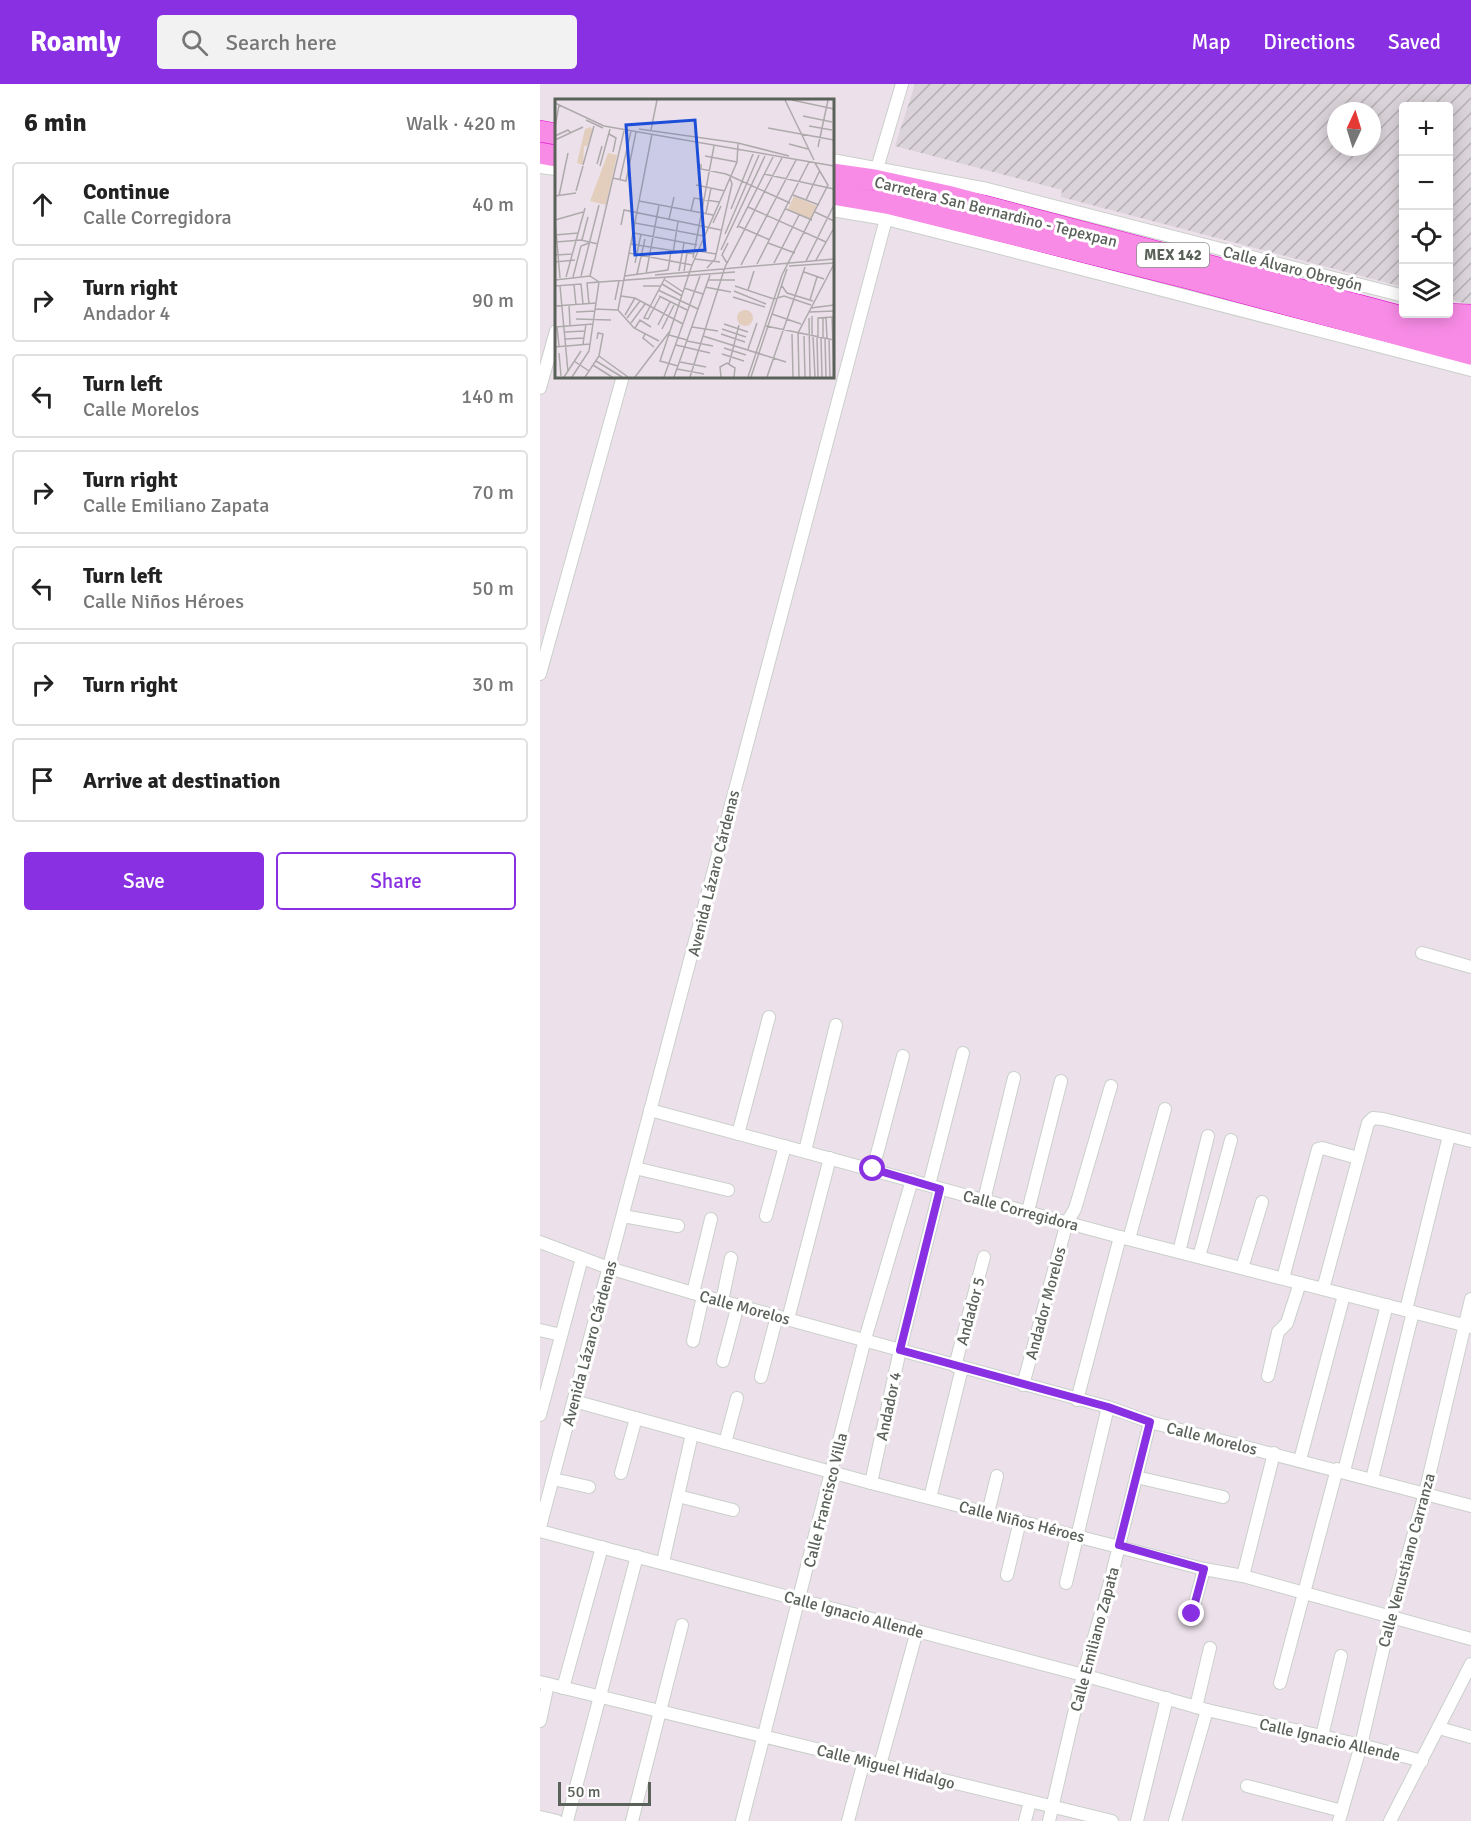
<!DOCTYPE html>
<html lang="en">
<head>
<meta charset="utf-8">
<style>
  body { margin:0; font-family:Signika,sans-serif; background:#f2f2f2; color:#222 }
  .controls { position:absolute; right:18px; top:18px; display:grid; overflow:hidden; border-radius:6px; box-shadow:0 3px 15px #0003 }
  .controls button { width:54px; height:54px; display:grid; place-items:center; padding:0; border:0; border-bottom:2px solid #e0e0e0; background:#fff; color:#222; font:30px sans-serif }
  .compass { position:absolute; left:787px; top:18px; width:54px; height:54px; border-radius:50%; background:#fff; box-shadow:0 3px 15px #0003; rotate:4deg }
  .scale { position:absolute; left:18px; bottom:15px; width:93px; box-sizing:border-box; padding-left:6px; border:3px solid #5a6159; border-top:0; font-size:16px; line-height:21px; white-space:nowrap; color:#5a6159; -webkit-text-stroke:4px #fff; paint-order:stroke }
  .stop { position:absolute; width:18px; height:18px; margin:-14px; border:4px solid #8931e2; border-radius:50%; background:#fff }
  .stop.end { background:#8931e2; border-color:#fff; box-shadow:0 2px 6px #0008 }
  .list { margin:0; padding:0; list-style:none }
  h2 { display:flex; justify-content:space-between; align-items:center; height:78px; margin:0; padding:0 24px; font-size:26px }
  h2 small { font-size:20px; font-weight:400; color:#767676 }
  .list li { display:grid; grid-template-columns:39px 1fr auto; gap:18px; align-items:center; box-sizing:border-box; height:84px; margin:0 12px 12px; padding:0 12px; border:2px solid #e0e0e0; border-radius:6px }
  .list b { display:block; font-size:22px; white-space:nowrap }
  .list p { margin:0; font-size:20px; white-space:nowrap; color:#767676 }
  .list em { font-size:20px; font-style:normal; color:#767676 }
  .actions { display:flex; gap:12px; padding:18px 24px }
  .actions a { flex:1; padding:14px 0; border:2px solid #8931e2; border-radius:6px; text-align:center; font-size:21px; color:#8931e2 }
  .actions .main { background:#8931e2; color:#fff }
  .icon { flex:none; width:33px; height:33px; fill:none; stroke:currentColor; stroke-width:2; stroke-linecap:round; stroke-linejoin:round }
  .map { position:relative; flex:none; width:931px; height:1737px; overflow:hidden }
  header { display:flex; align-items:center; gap:36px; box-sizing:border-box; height:84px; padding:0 30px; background:#8931e2; color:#fff }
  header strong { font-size:28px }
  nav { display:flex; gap:33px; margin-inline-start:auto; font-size:21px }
  .search { width:420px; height:54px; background:#f2f2f2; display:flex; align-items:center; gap:15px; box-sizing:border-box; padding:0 21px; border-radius:6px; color:#767676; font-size:22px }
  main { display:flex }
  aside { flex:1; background:#fff }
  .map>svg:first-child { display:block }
  .industrial { fill:url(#industrial-furrows); fill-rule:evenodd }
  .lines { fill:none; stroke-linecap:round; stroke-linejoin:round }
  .street-casing { stroke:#cad0ca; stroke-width:14 }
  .highway-casing { stroke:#e409cc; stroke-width:22 }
  .street { stroke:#fff; stroke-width:12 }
  .highway { stroke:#f88be6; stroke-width:21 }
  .route { stroke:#8931e2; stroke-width:8 }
  .labels { text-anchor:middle; stroke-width:6; stroke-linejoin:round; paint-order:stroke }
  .shield { fill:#fff; stroke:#8c908b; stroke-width:1.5 }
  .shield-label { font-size:15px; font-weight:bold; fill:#5a6159 }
  .street-label { font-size:16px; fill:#5a6159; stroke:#fff }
  .inset-road { fill:none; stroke:#aeaaac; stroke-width:1.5 }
  .view { fill:#1d4ed8; fill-opacity:0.15; stroke:#1d4ed8; stroke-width:3 }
  .inset-edge { fill:none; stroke:#5a6159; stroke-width:3 }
</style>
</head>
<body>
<header>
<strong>Roamly</strong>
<div class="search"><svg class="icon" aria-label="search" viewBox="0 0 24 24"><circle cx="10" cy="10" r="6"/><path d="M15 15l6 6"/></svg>Search here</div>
<nav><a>Map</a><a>Directions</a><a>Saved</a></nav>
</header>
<main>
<aside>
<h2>6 min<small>Walk · 420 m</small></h2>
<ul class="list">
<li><svg class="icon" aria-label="ahead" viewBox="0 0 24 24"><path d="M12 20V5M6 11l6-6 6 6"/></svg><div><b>Continue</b><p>Calle Corregidora</p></div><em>40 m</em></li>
<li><svg class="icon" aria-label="right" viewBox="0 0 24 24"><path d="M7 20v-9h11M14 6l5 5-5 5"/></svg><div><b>Turn right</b><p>Andador 4</p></div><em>90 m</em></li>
<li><svg class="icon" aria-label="left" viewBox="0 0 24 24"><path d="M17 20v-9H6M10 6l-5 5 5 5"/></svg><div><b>Turn left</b><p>Calle Morelos</p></div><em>140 m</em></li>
<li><svg class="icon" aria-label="right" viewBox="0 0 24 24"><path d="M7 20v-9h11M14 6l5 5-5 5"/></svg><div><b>Turn right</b><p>Calle Emiliano Zapata</p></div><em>70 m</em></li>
<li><svg class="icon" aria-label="left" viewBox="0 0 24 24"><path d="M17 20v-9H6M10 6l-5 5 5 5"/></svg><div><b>Turn left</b><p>Calle Niños Héroes</p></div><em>50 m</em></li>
<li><svg class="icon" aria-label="right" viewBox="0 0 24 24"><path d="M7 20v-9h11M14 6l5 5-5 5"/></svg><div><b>Turn right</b></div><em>30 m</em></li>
<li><svg class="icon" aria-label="arrive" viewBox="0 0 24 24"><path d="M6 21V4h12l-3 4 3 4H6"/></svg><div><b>Arrive at destination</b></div></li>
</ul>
<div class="actions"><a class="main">Save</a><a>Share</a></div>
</aside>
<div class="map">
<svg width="931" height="1737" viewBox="0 0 931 1737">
  <defs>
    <pattern id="industrial-furrows" width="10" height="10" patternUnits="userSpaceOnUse" patternTransform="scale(1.5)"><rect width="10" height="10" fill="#dad3d9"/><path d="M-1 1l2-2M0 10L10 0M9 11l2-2" fill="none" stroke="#b4afb3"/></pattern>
  </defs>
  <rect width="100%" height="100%" fill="#ece1ea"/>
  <path class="industrial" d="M375 0H931V221L909 215 908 22H864L863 203 521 113 522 106 355 62ZM796 27H832V63H796Z"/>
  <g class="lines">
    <g class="street-casing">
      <g id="street">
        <path d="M292 76 447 105 864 212"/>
        <path d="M0 83 16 85"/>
        <path d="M336 88 362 0"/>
        <path d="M292 126 346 135 445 160 931 286"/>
        <path d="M0 304 16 247"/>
        <path d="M0 590 83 292"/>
        <path d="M882 869 931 883"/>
        <path d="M110 1026 580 1153 931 1243"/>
        <path d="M198 1050 229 933"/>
        <path d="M265 1067 296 941"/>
        <path d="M95 1084 188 1106"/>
        <path d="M333 1085 363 972"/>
        <path d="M389 1101 423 969"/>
        <path d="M444 1116 474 994"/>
        <path d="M488 1127 521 997"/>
        <path d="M83 1132 138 1142"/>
        <path d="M226 1132 245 1062"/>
        <path d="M589 1155 625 1025"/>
        <path d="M0 1158 69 1184 163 1212 568 1323 610 1338 931 1422"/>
        <path d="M639 1168 668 1052"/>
        <path d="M659 1173 691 1056"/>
        <path d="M702 1184 722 1118"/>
        <path d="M743 1194 778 1065 782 1064 818 1074"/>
        <path d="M783 1205 828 1039 833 1034 843 1035 931 1057"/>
        <path d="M153 1209 171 1135"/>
        <path d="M182 1217 191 1174"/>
        <path d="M866 1226 909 1052"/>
        <path d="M248 1235 290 1074"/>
        <path d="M0 1246 21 1251"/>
        <path d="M153 1257 163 1212"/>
        <path d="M183 1277 198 1221"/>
        <path d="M415 1282 444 1173"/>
        <path d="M728 1292 738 1248 747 1239 760 1199"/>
        <path d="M221 1293 237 1232"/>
        <path d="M483 1301 527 1138 535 1125 571 1002"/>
        <path d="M537 1316 580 1153"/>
        <path d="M34 1317 331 1399 664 1485 703 1492 931 1555"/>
        <path d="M0 1331 42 1174"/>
        <path d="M185 1359 197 1314"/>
        <path d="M760 1376 804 1211"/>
        <path d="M804 1387 847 1221"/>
        <path d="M81 1389 96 1334"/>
        <path d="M596 1393 683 1413"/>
        <path d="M13 1395 49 1403"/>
        <path d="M832 1395 873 1228"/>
        <path d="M331 1399 360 1266 400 1105"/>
        <path d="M138 1412 193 1426"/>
        <path d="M390 1414 422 1284"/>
        <path d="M448 1429 457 1392"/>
        <path d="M0 1443 346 135"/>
        <path d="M0 1447 543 1591 667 1626 821 1661 882 1677"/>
        <path d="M123 1478 152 1350"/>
        <path d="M467 1491 480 1437"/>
        <path d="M703 1492 734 1369"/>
        <path d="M526 1499 568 1323"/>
        <path d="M652 1530 664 1485"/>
        <path d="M0 1598 572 1737"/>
        <path d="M740 1599 797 1385"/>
        <path d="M23 1604 62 1463"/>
        <path d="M656 1623 670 1564"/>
        <path d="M0 1637 8 1600"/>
        <path d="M899 1644 931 1653"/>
        <path d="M782 1652 801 1572"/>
        <path d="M340 1681 377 1547"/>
        <path d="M707 1702 802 1727"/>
        <path d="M0 1733 17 1737"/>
        <path d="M27 1737 97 1472"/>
        <path d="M92 1737 142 1541"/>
        <path d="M202 1737 325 1255 372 1096"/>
        <path d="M308 1737 324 1677"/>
        <path d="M485 1737 490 1718"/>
        <path d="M509 1737 543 1591 569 1502 610 1338"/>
        <path d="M597 1737 627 1614"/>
        <path d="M635 1737 667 1626"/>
        <path d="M799 1737 821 1661 851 1532 885 1409 931 1215"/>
        <path d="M850 1737 931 1580"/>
      </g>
    </g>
    <g class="highway-casing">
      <g id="highway">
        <path d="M0 47 16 50"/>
        <path d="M0 69 16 72"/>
        <path d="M292 90 334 96 407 112 931 251"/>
        <path d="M292 110 351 120 648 194 931 270"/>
        <path d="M904 230 931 231"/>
      </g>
    </g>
    <use href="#street" class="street"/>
    <use href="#highway" class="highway"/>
  </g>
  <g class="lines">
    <path class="route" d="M333 1085 400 1105 360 1266 568 1323 610 1338 579 1461 664 1485 652 1530"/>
  </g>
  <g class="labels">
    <rect class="shield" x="597" y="159" width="72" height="24" rx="4.5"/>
    <g class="shield-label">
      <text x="633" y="176">MEX 142</text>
    </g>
    <g class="street-label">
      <text transform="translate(456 127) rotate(14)" y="6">Carretera San Bernardino - Tepexpan</text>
      <text transform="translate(753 184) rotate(14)" y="6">Calle Álvaro Obregón</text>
      <text transform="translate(173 789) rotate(-76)" y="6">Avenida Lázaro Cárdenas</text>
      <text transform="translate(481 1126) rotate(15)" y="6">Calle Corregidora</text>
      <text transform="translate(505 1219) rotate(-75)" y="6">Andador Morelos</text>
      <text transform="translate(205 1223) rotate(15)" y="6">Calle Morelos</text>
      <text transform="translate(430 1227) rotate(-75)" y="6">Andador 5</text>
      <text transform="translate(49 1259) rotate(-75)" y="6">Avenida Lázaro Cárdenas</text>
      <text transform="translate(348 1322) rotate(-78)" y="6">Andador 4</text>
      <text transform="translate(672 1354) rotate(14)" y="6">Calle Morelos</text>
      <text transform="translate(285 1416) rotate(-76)" y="6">Calle Francisco Villa</text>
      <text transform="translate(482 1437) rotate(14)" y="6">Calle Niños Héroes</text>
      <text transform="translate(866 1476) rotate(-75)" y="6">Calle Venustiano Carranza</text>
      <text transform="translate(314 1530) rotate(15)" y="6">Calle Ignacio Allende</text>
      <text transform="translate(554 1555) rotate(-75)" y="6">Calle Emiliano Zapata</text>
      <text transform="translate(790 1655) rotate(13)" y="6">Calle Ignacio Allende</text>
      <text transform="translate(346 1682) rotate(14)" y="6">Calle Miguel Hidalgo</text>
    </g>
  </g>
  <g transform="translate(15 15)">
    <rect width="279" height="279" fill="#ece1ea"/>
    <path d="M35 28 38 31 32 47H29L28 66 22 64 30 30ZM53 54 62 56 51 106 35 102ZM239 97 262 107 256 120 233 110ZM182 219a8 8 0 1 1 16 0a8 8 0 1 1-16 0Z" fill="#e3cebe"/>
    <path class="inset-road" d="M230 1 259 61M237 1 279 10M0 4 49 27 279 67M248 17 277 23M31 21 48 29M254 27 277 31M0 28 4 6M213 29 279 41M84 30 183 44 234 57M96 31 102 1M54 35 61 39 58 53M0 37 13 31 16 34M0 41 28 28M234 45 253 50M263 48 273 1M150 57 182 63M42 65 47 47M146 65V70L171 75 235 104M28 66 39 27M45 67 55 30M209 75 279 90M58 79 71 82 81 33M65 80 76 32M141 86 170 92M21 92 28 67M238 96 264 106M0 97 21 94M4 97 13 54M251 101 265 71M84 102 158 116M193 108 271 143M176 110 198 55M231 110 257 121M136 112 139 99 164 103M260 113 279 122M151 114 156 89M0 120 5 179M114 120 119 98M0 121 28 113M80 124 149 137M158 124 166 107M66 126 69 111 166 131M183 127 215 141M182 129 218 58M79 134 142 146M170 135 204 56M0 136 23 134M27 141 33 118M1 143 26 141 43 145M213 144 240 154M76 145 139 155M166 151 210 57M143 152 161 155M74 154 137 166M118 154 123 123M0 156 18 155M138 159 159 47M140 160 165 163M261 161 279 129M251 162 279 106M0 163 20 161M80 164 86 135M172 164 167 156 173 144M219 164 244 116M202 165 254 63M186 166 241 61M234 167 279 164M152 169 160 160 177 85 175 79M124 172 129 144M129 172 132 154M249 173 269 180M82 175 90 140M91 175 104 106M100 176 279 160M26 177 44 106M35 177 69 32M70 177 113 171 116 152M11 178 30 109M18 178 26 147 34 144M0 181 35 177 44 183M110 181 128 193M154 181H180M107 185 127 197M19 186 21 206M0 187 26 185 28 205M5 187 13 273M88 187H106M180 187 219 200 229 197 256 206M227 187 232 194 258 202M150 188 176 193M129 189 148 195M103 191 143 210M193 191 199 172M179 192 211 205M66 197 80 199 128 225M104 197 132 211M105 198 93 220 89 219 110 179M178 198 210 208M60 201 64 182M255 201 262 178M34 205 32 184 180 173M14 206 15 226M0 207 41 204M256 209 279 206M40 210 63 211M63 211 97 35M63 211 79 229 104 242M21 213 40 212M254 213 279 212M217 215 246 225M70 216 80 199M268 218V239M271 218 272 240M277 218 279 275M72 219 85 202M254 219 255 278M21 220 56 221M76 224 90 205M169 225 193 233M103 226 115 203M211 227 279 241M0 228 38 225M2 228 4 247M137 228 163 232M80 229 85 221 96 228M107 230 119 206M167 230 191 238M10 233 30 232M90 235 88 239 99 248M166 235 190 243M237 235 238 278M114 236 132 241M148 237 231 263M249 237 250 278M257 238V217M258 238 260 278M262 239 263 278M263 239V219L278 218M266 239 267 278M10 240 29 239M270 240 271 278M274 240 275 278M132 242 158 247M28 245 31 225M121 246 155 254M0 248 35 245M169 249 191 256M193 250 202 224M4 254 6 277M167 255 189 262M44 257 73 278M19 262 34 272M41 262 67 278M125 263 151 268M174 265 184 226M38 266 57 278M123 267 105 262 137 166 182 63 183 44M122 270 149 275M9 278 26 252M17 278 34 252 44 183M30 278 44 257 48 235 43 234 42 240M80 278 115 232M109 278 145 177M119 278 155 176M135 278 170 168 227 59M166 278 165 268 172 264 180 269 179 278M193 278 227 176 273 86 260 64M196 278 232 170M212 278 250 168M244 278 243 234 279 165"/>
    <path class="view" d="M140 21 150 151 80 156 71 26Z"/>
    <rect width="279" height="279" class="inset-edge"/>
  </g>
</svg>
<div class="controls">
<button>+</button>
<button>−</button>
<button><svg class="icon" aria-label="locate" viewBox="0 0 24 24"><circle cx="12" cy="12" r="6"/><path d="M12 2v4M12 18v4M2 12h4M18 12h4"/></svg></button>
<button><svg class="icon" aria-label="layers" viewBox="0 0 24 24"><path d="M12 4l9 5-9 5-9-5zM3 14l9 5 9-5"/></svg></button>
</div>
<svg class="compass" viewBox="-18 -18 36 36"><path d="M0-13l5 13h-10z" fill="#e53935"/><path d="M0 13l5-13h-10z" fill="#767676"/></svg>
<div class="scale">50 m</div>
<div class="stop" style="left:333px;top:1085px"></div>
<div class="stop end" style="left:652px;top:1530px"></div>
</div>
</main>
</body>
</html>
